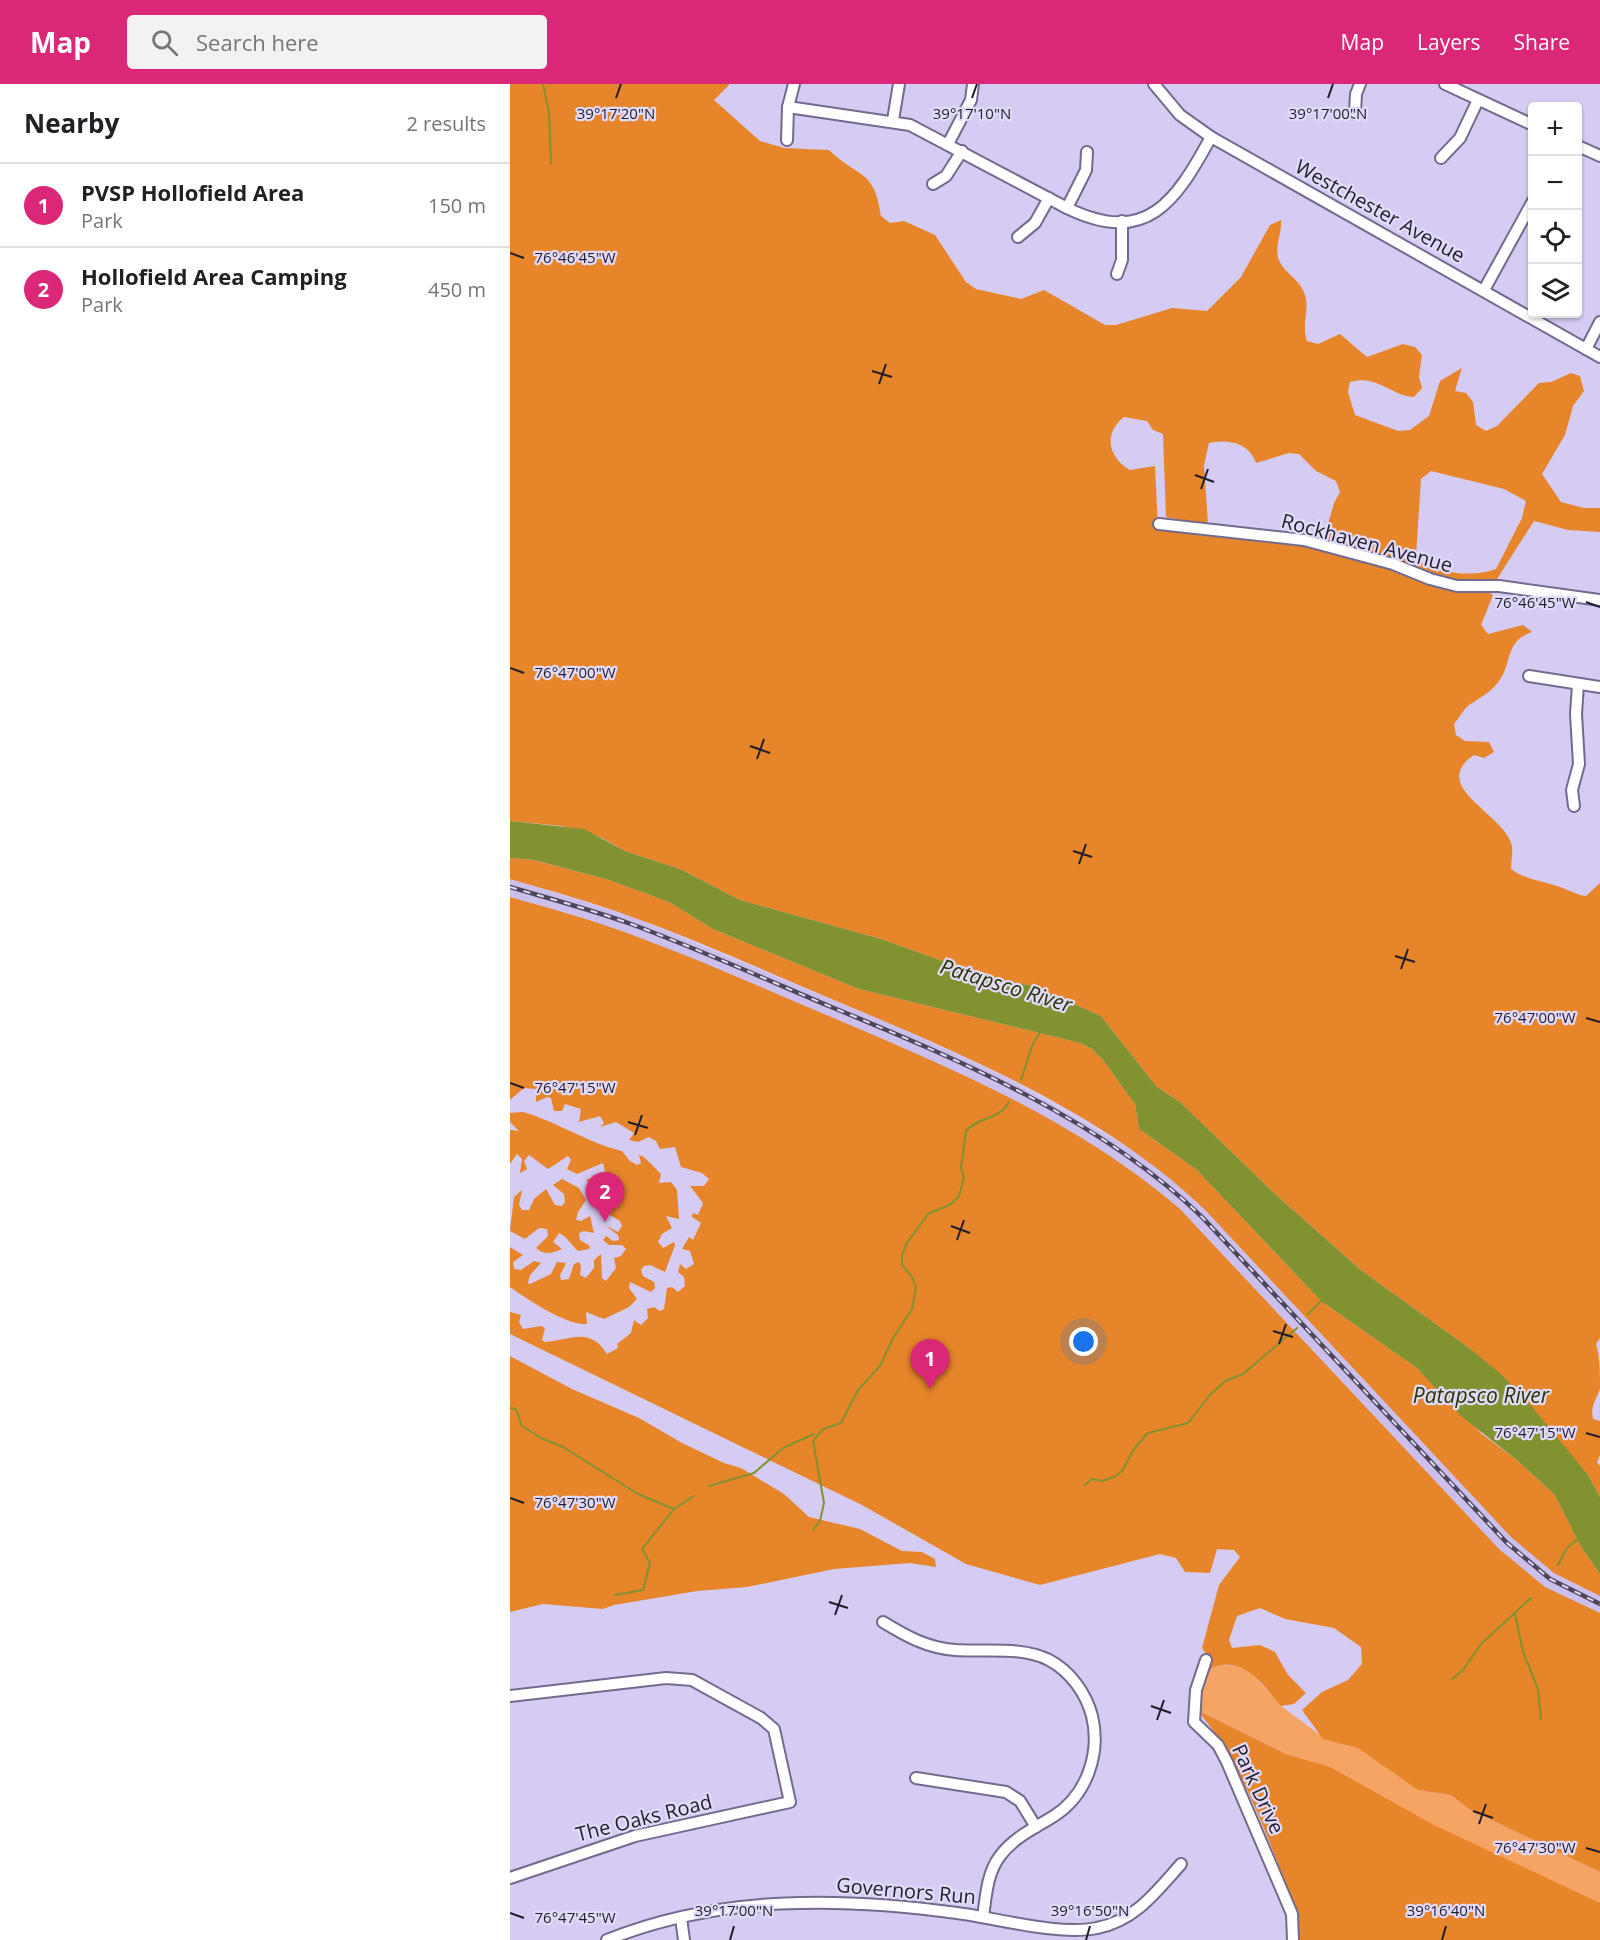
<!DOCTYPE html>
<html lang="en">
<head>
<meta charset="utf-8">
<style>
  body { margin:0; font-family:"Open Sans",sans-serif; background:#f2f2f2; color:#202124 }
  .controls { position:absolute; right:18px; top:18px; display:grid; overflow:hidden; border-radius:6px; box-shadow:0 2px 4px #0004 }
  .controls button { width:54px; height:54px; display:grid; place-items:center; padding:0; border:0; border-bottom:2px solid #e0e0e0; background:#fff; color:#202124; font:30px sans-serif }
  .you { position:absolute; left:574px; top:1258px; width:21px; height:21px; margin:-15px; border:4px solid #fff; border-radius:50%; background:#1a73e8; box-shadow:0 0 0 9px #1a73e833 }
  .badge { display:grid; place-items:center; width:39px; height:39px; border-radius:50%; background:#db2777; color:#fff; font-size:20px; font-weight:700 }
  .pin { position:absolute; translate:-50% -50px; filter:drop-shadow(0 2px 3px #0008) }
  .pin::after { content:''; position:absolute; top:32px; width:21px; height:18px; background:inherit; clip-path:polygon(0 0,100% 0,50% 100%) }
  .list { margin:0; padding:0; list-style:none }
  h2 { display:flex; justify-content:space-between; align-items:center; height:78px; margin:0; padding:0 24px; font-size:26px }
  h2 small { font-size:20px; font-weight:400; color:#757577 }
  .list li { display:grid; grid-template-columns:39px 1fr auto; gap:18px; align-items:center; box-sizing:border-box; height:84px; padding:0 24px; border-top:2px solid #e0e0e0 }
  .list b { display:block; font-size:22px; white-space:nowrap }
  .list p { margin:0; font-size:20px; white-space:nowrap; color:#757577 }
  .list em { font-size:20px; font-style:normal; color:#757577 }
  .icon { flex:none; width:33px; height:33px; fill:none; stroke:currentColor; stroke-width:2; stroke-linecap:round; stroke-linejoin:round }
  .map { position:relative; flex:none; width:1090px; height:1856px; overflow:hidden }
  header { display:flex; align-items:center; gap:36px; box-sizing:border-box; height:84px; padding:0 30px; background:#db2777; color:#fff }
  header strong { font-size:28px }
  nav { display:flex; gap:33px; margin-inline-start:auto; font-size:21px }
  .search { width:420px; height:54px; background:#f2f2f2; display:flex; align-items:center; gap:15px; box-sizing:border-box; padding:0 21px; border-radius:6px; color:#757577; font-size:22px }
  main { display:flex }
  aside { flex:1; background:#fff }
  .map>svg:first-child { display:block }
  .built { fill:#ccbfec }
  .green { fill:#f5a463 }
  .forest { fill:#e7852b; fill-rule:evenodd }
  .water { fill:#829230 }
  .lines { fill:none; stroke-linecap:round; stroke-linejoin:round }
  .stream { stroke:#829230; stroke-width:2 }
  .minor-casing { stroke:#746a8d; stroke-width:14 }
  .minor { stroke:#fff; stroke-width:10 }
  .rail-casing { stroke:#4c465a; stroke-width:4.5 }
  .rail { stroke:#e2daf9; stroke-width:2; stroke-dasharray:7; stroke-linecap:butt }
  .ticks { fill:none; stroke:#201c2a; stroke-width:2 }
  .labels { text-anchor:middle; stroke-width:4.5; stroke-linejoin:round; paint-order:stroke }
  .street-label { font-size:20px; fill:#201c2a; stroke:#e2daf9 }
  .water-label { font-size:21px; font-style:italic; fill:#2b3300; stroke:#e2daf9 }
  .ticks-label { font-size:15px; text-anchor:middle; fill:#201c2a; stroke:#e2daf9; stroke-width:4.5; stroke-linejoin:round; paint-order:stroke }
</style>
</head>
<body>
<header>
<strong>Map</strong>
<div class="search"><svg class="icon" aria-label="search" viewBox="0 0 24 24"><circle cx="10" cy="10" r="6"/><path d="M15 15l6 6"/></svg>Search here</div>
<nav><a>Map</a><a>Layers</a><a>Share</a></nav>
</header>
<main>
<aside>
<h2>Nearby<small>2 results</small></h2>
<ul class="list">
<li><span class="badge">1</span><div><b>PVSP Hollofield Area</b><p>Park</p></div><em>150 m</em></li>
<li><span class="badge">2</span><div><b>Hollofield Area Camping</b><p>Park</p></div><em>450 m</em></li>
</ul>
</aside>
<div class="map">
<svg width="1090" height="1856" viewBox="0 0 1090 1856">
  <rect width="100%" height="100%" fill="#d6cbf2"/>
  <path class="built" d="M0 795 122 833 385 942 489 990 622 1066 661 1095 697 1128 1001 1453 1044 1489 1090 1512V1529L1035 1503 989 1465 685 1140 650 1108 613 1080 482 1005 378 957 158 865 80 836 0 813Z"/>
  <path class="green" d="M711 1581 729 1582 740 1587 771 1622 817 1656 858 1587 908 1706 941 1711 959 1725 1090 1788V1856L797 1677 778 1671 687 1626 696 1590 699 1585Z"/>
  <g class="forest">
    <path d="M0 0H220L204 16 250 57 274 64 319 66C349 95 364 84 371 132L380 139 394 137 425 151 456 198 466 205 511 215 534 206 595 241H606L662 224 697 227 731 193 760 141 771 136C772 148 765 162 768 173 772 189 791 195 795 211 800 227 791 239 797 257L808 260 830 250 857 273 893 260 905 263 912 271 909 293 912 304 904 313C881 312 867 290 840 298L838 308 845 331 888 347 900 346 919 332 930 297 952 284 945 307 956 309 963 318 966 341 976 347 987 342 1029 299 1041 298 1061 289 1070 292 1074 307 1063 322 1055 351 1032 390 1051 418 1074 424H1090V448L1058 446 1024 437 987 495C953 505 925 490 894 479 868 469 841 462 814 454L824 419 830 408 826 397 806 387 789 370 779 369 746 379C739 359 719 355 699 359L694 381 698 441 656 433 653 350 643 346 637 337 614 333C593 350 598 373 620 386L645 382 648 446 757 454 836 470 889 485 939 505 974 506 983 511 971 541 978 550 1013 541 1022 548C994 558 1003 578 989 597 980 609 971 613 959 621 953 626 949 634 944 640L946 651 955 657 979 658 984 668 974 674 964 671C917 703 996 730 1002 762 1003 769 1001 778 1001 785 1017 797 1035 797 1053 804 1061 807 1067 811 1076 812L1090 799V1254L1086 1260C1090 1272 1090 1291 1090 1304 1087 1316 1080 1320 1083 1335L1090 1337V1371L1087 1378 1090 1382V1413L1078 1391 958 1263 852 1187 764 1109 670 1018 646 1002 591 932 523 902 480 894 371 855 230 816 170 785 115 767 92 754 52 742 0 737ZM921 387 994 405 1016 417 1012 434 986 485C963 494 930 489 908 477L906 472 911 395Z"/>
    <path d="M0 774 23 776 99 796 159 818 203 845 349 905 570 959 582 965 593 976 625 1020 629 1045 687 1086 811 1217 907 1284 972 1350 1008 1377 1045 1411 1070 1461 1090 1490V1512L1044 1489 1001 1453 697 1128C596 1029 452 970 324 916 257 888 190 857 122 833 82 818 41 807 0 795Z"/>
    <path d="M0 813C39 824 79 835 117 849 183 873 248 902 314 930 437 982 567 1036 670 1125L989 1465 1035 1503 1090 1529V1788L959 1725 941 1711 908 1706 848 1664 813 1655 792 1626 812 1608 838 1596 852 1580 851 1563 824 1544 775 1535 750 1524 727 1532 719 1556 722 1564 750 1561 765 1568 778 1591 796 1609 784 1620 771 1622C754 1603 740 1578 712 1581 705 1582 700 1584 696 1590L697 1571 692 1564 709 1501 730 1473 724 1466 707 1465 700 1489 675 1488 666 1474 650 1470 530 1501 456 1480 352 1421 0 1250V1228L11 1231 9 1238 13 1245 31 1242 35 1244 32 1256 35 1258C60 1256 80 1242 97 1270L108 1264 107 1260 121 1249 124 1236 131 1241 138 1234 137 1225 144 1223 150 1227 154 1225 157 1204 162 1203 168 1208 175 1202 174 1193 168 1188 170 1180 176 1185 184 1180 180 1167 172 1165 179 1153 183 1156 191 1139 181 1132 184 1129 188 1131 193 1119 180 1102H194L199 1095 192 1089 171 1083 165 1063 150 1065 146 1057 139 1053 128 1058 119 1056 124 1049 106 1038 90 1043 94 1039 90 1032 69 1038 71 1025 55 1020 52 1027H44L41 1014 37 1013 26 1018V1005L14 1004 0 1016Z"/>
    <path d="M13 1028C48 1038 78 1059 112 1067L120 1077 127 1081 131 1079 129 1071 134 1073 151 1090 149 1099 161 1098 167 1106 169 1135 156 1132 162 1144 152 1150 148 1158 153 1164 164 1158 165 1161 155 1188 140 1181 134 1182 131 1186 133 1192 144 1198 145 1204 141 1208 120 1198 119 1204 127 1215 119 1223 94 1235 76 1228 77 1240C57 1242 17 1215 0 1203V1163L13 1171 3 1178 4 1185 11 1186 24 1177 31 1179 20 1191 18 1199 20 1200 41 1190 47 1178 56 1179 50 1191 51 1196 59 1195 64 1180 69 1178 71 1182 70 1191 76 1194 84 1184V1176L91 1170 92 1194 96 1197 106 1184 104 1174 111 1172 116 1165 112 1161H99L93 1156 96 1152 103 1157 109 1156 108 1151 95 1141 108 1148 112 1142 110 1137 93 1127 87 1112 102 1108 104 1101 99 1098 83 1103 76 1096 95 1088 93 1079 67 1090 57 1085 61 1076 58 1072 38 1085 19 1071 14 1077 17 1085 10 1089 12 1075 7 1070 0 1080V1046L9 1047 0 1038V1029Z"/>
    <path d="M52 1095 69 1104 76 1116 68 1128 66 1136 71 1137 80 1132 84 1149 74 1147 69 1149 70 1156 80 1162 79 1165 68 1167C61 1161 57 1152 49 1149L43 1158 52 1165C42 1169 35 1172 26 1164L38 1152 37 1145 29 1144 15 1155 0 1147 4 1113 12 1106 9 1121 12 1126H19L24 1115 36 1105 45 1121 52 1122 55 1118 54 1110 43 1101Z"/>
    <path d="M0 1272 62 1305 129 1334 172 1359 214 1379 231 1384 274 1410 299 1433 350 1445 392 1467 412 1468 425 1475 426 1483 400 1479 324 1485 237 1503 187 1507 104 1521 93 1525 33 1520 0 1528Z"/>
    <path d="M687 1626 778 1671 820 1683 924 1741 1090 1819V1856H788L789 1831C759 1762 737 1684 687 1626Z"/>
  </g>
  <path class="water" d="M0 737 74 745 115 767 170 785 230 816 371 855 480 894 523 902 591 932 646 1002 670 1018 764 1109 852 1187 958 1263 992 1291 1023 1324 1078 1391 1090 1413V1490L1070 1461 1045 1411 1008 1377 951 1332 907 1284 811 1217 687 1086 629 1045 625 1020 593 976 582 965 570 959 349 905 203 845 159 818 99 796 24 776 0 774Z"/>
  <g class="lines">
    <g class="stream">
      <path d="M33 0 39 28 41 80"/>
      <path d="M511 996 522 962 531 946"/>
      <path d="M798 1230 813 1215"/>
      <path d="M0 1324 6 1325 12 1342 31 1354 53 1363 128 1410 164 1425"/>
      <path d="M575 1401 582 1395 593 1397 606 1392 612 1387 624 1365 638 1349 678 1339 699 1312 715 1297 733 1290 787 1244"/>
      <path d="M199 1402 244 1389 273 1364 304 1350"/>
      <path d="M303 1446 310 1437 314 1419 303 1357 313 1345 331 1339 348 1306 370 1282 383 1254 402 1225 406 1203 402 1193 392 1181V1171L397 1159 418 1130 441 1120 449 1112 454 1094 451 1084 456 1047C469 1032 490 1036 499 1018"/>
      <path d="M1048 1481 1057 1464 1068 1455"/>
      <path d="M105 1511 133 1506 140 1479 132 1465 164 1425 184 1412"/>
      <path d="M1005 1530 1013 1568 1028 1605 1031 1636"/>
      <path d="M942 1595 953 1586 971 1560 1021 1514"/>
    </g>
    <g class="minor-casing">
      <g id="minor">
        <path d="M644 0 670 31 701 53 1090 273"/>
        <path d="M935 0 1023 41"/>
        <path d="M278 23 400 41 557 124C637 163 666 117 701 53"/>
        <path d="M845 28 846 10 850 0"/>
        <path d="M383 36 389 0"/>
        <path d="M277 56 278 23 284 0"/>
        <path d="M438 60 461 16 463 0"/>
        <path d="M1068 62 1090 72"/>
        <path d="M931 74 950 54 968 16"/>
        <path d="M423 100 436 92 452 67"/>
        <path d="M557 124 576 86 577 68"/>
        <path d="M508 153 525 139 539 114"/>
        <path d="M607 190 612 176V137"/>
        <path d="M974 206 1023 117"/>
        <path d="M1076 265 1090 238"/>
        <path d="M649 440 794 456 883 480 920 495 947 502H989L1090 516"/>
        <path d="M1019 592 1090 603"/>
        <path d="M1064 722 1062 706 1069 680 1066 630 1068 600"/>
        <path d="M373 1538C396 1552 417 1564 445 1566 474 1568 512 1562 539 1576 560 1587 576 1609 582 1632 591 1669 577 1711 544 1732 525 1744 504 1753 490 1772 477 1789 476 1812 473 1833"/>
        <path d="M696 1576 686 1606 684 1638 708 1661 717 1678 782 1830 783 1856"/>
        <path d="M0 1612 156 1594 182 1596 251 1634 264 1645 280 1718 125 1752 0 1794"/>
        <path d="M406 1694 496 1708 510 1717 526 1743"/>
        <path d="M171 1834 174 1856"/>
        <path d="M97 1856C208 1811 331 1813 447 1829 486 1834 549 1852 587 1844 625 1837 647 1807 671 1780"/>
      </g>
    </g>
    <use href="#minor" class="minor"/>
    <g class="rail-casing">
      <path id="rail" d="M0 803C41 815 82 826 121 840 188 865 253 894 319 922 447 975 591 1035 692 1133L996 1458 1040 1495 1090 1520"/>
    </g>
    <use href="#rail" class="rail"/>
  </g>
  <path class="ticks" d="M106 14 111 0M462 14 467 0M818 14 823 0M0 169 14 174M362 287 382 293M369 300 376 280M685 391 704 398M691 405 698 385M1076 518 1090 523M0 584 14 589M240 662 260 669M247 675 254 655M563 767 582 773M569 780 576 760M885 872 905 878M891 885 898 865M1076 934 1090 938M0 999 14 1004M118 1038 138 1044M125 1051 132 1031M441 1142 460 1149M447 1156 454 1136M763 1247 783 1253M769 1260 776 1240M1076 1349 1090 1353M0 1414 14 1419M319 1518 338 1524M325 1531 332 1511M641 1622 661 1629M647 1636 654 1616M963 1727 983 1734M969 1740 976 1720M1076 1764 1090 1768M0 1829 14 1834M220 1856 224 1842M576 1856 580 1842M932 1856 936 1842"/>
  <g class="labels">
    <g class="street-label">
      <text transform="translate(870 127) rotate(29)" y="7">Westchester Avenue</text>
      <text transform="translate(857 459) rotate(15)" y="7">Rockhaven Avenue</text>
      <text transform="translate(748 1705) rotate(65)" y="7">Park Drive</text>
      <text transform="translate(134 1734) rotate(-14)" y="7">The Oaks Road</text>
      <text transform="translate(396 1807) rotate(5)" y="7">Governors Run</text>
    </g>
    <g class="water-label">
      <text transform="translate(496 902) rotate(17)" y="7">Patapsco River</text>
      <text x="971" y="1319">Patapsco River</text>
    </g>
  </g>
  <g class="ticks-label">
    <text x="106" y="35">39°17'20"N</text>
    <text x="462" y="35">39°17'10"N</text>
    <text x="818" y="35">39°17'00"N</text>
    <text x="65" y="179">76°46'45"W</text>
    <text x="1025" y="524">76°46'45"W</text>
    <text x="65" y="594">76°47'00"W</text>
    <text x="1025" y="939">76°47'00"W</text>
    <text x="65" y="1009">76°47'15"W</text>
    <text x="1025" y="1354">76°47'15"W</text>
    <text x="65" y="1424">76°47'30"W</text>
    <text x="1025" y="1769">76°47'30"W</text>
    <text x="224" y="1832">39°17'00"N</text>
    <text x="580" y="1832">39°16'50"N</text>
    <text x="936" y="1832">39°16'40"N</text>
    <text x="65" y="1839">76°47'45"W</text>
  </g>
</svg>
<div class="controls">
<button>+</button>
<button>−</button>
<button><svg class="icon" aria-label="locate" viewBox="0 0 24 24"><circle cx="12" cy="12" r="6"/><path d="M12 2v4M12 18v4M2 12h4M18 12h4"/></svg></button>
<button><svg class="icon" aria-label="layers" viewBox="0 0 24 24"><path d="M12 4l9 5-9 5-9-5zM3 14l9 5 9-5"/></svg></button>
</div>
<div class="you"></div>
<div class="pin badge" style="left:420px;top:1305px">1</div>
<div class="pin badge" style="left:95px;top:1138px">2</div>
</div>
</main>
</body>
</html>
